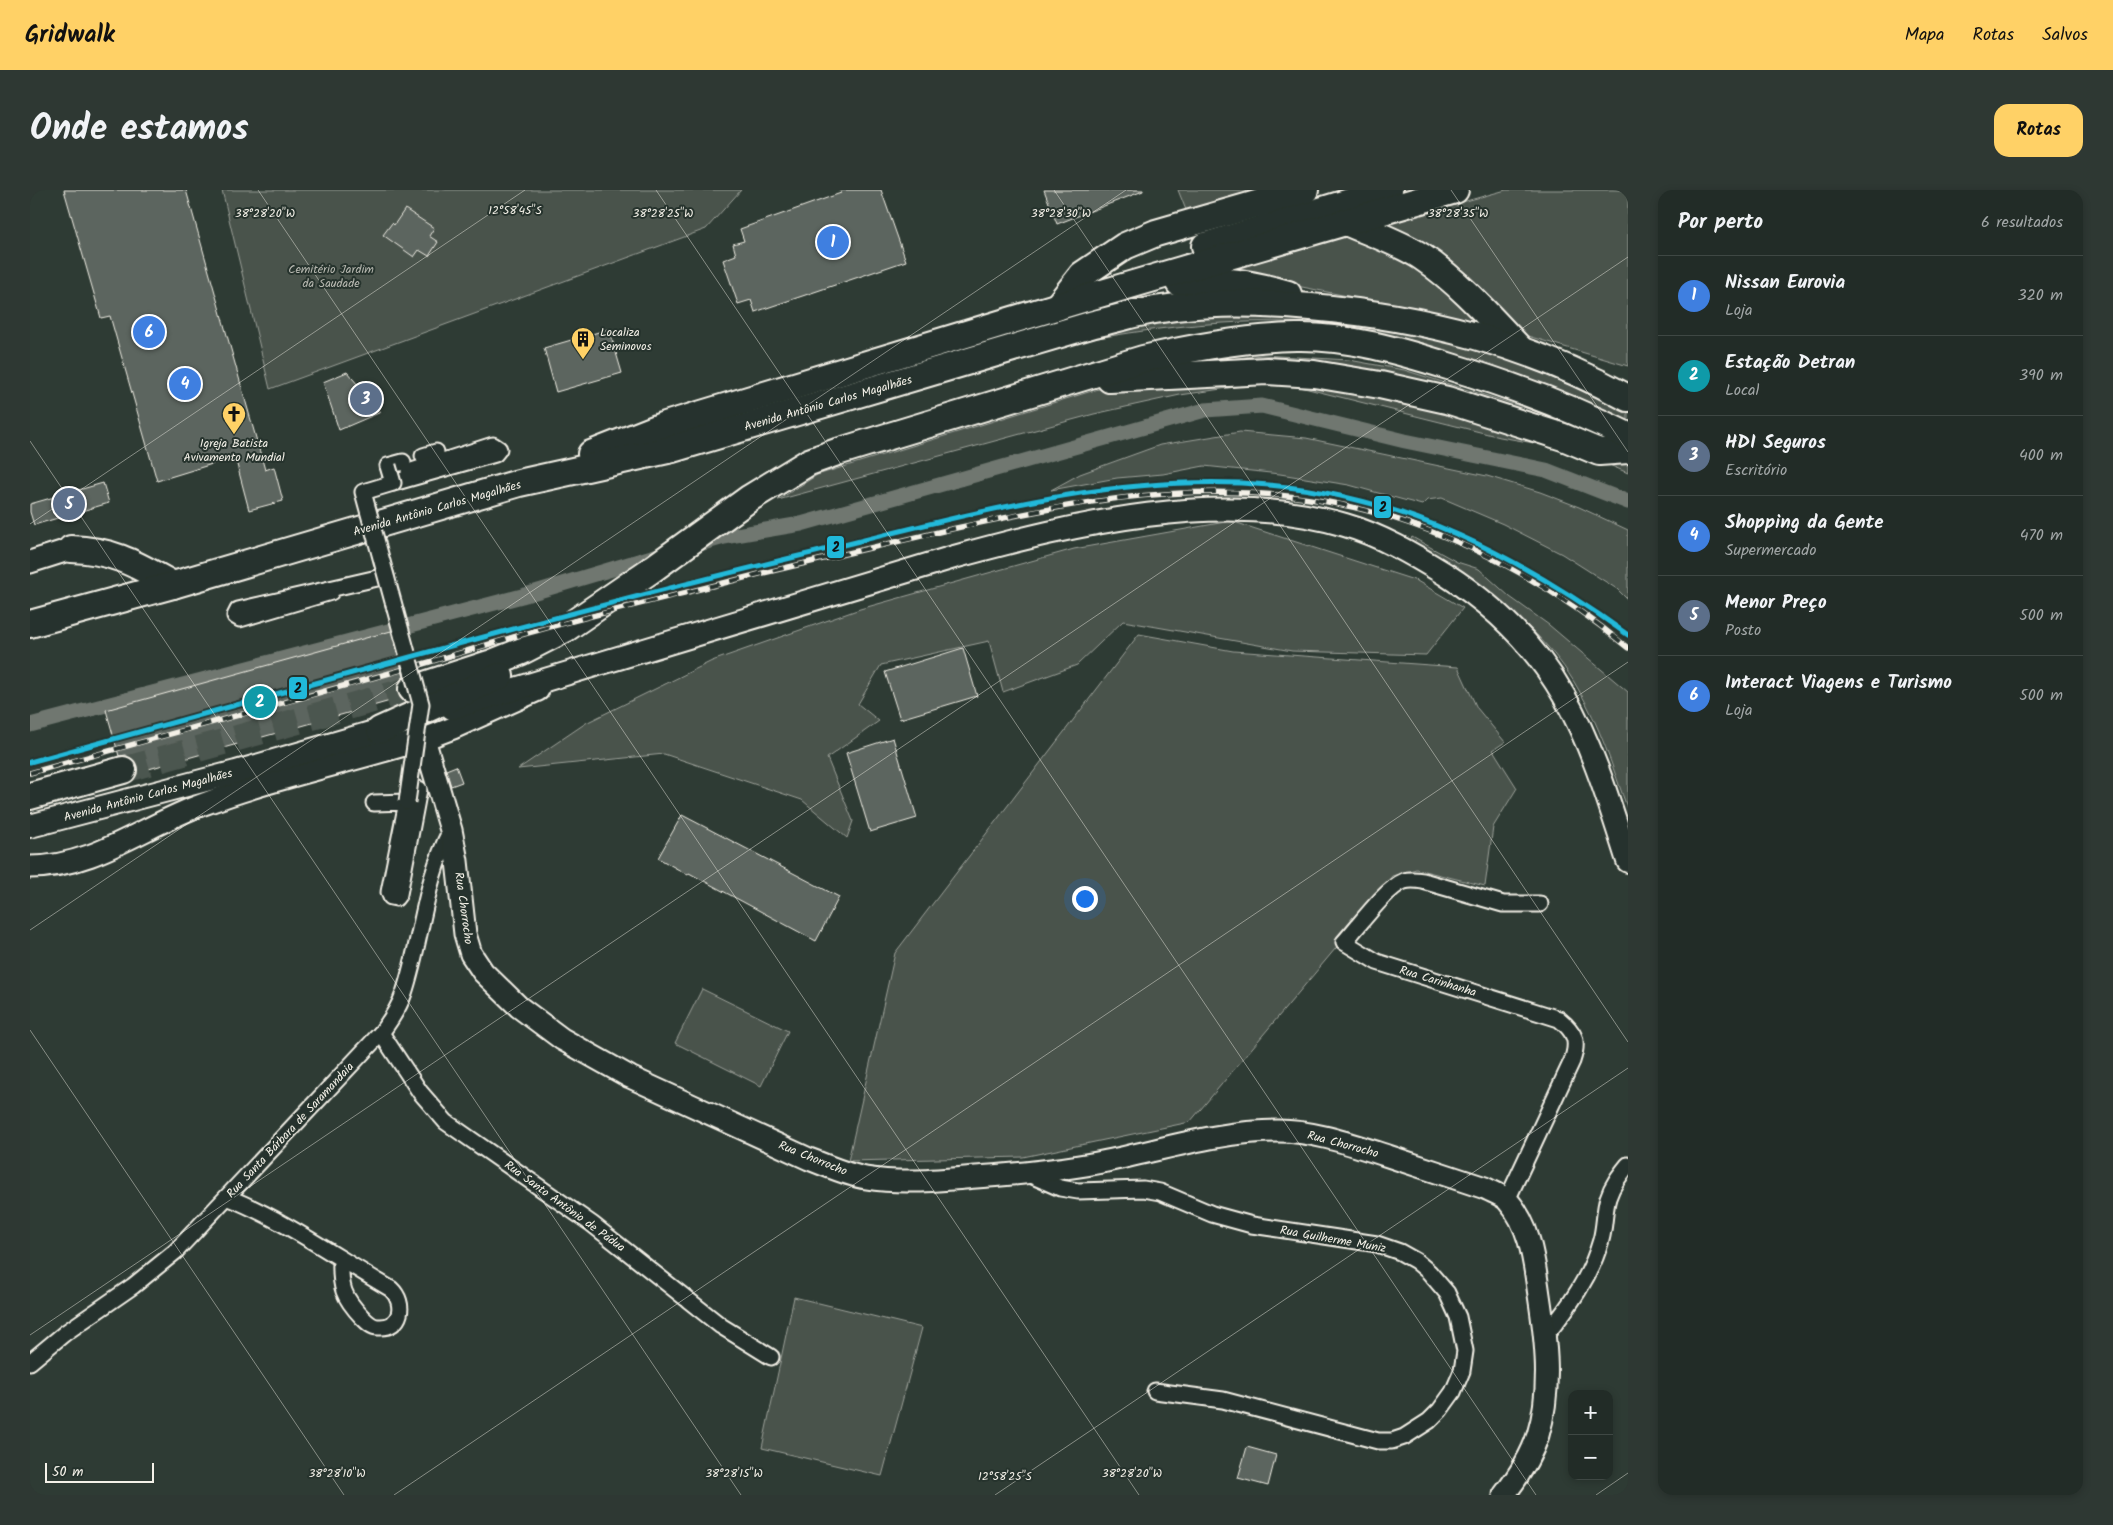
<!DOCTYPE html>
<html lang="pt">
<head>
<meta charset="utf-8">
<style>
  body { margin:0; font-family:Kalam,sans-serif; background:#2e3833; color:#f1f3f6 }
  .controls { position:absolute; right:15px; bottom:15px; display:grid; overflow:hidden; border-radius:10px; box-shadow:0 2px 8px #0003 }
  .controls button { width:45px; height:45px; display:grid; place-items:center; padding:0; border:0; border-bottom:1px solid #3f4844; background:#222c27; color:#f1f3f6; font:25px sans-serif }
  .scale { position:absolute; left:15px; bottom:12px; width:109px; box-sizing:border-box; padding-left:5px; border:2px solid #f4f1e8; border-top:0; font-size:14px; line-height:18px; white-space:nowrap; color:#f4f1e8; -webkit-text-stroke:4px #26332d; paint-order:stroke }
  .you { position:absolute; left:1054px; top:708px; width:18px; height:18px; margin:-12px; border:4px solid #fff; border-radius:50%; background:#1a73e8; box-shadow:0 0 0 8px #1a73e833 }
  .badge { display:grid; place-items:center; width:32px; height:32px; border-radius:50%; background:#ffd166; color:#fff; font-size:16px; font-weight:700 }
  .pin { position:absolute; translate:-50% -50%; border:2px solid #fff; box-shadow:0 1px 5px #0006 }
  .list { margin:0; padding:0; list-style:none }
  h2 { display:flex; justify-content:space-between; align-items:center; height:65px; margin:0; padding:0 20px; font-size:21px }
  h2 small { font-size:16px; font-weight:400; color:#a2a7a7 }
  .list li { display:grid; grid-template-columns:32px 1fr auto; gap:15px; align-items:center; box-sizing:border-box; height:80px; padding:0 20px; border-top:1px solid #3f4844 }
  .list b { display:block; font-size:19px; white-space:nowrap }
  .list p { margin:0; font-size:16px; white-space:nowrap; color:#a2a7a7 }
  .list em { font-size:16px; font-style:normal; color:#a2a7a7 }
  .map { position:relative; flex:none; width:1598px; height:1305px; overflow:hidden; border-radius:15px }
  header { display:flex; align-items:center; gap:30px; box-sizing:border-box; height:70px; padding:0 25px; background:#ffd166; color:#111 }
  header strong { font-size:24px }
  nav { display:flex; gap:28px; margin-inline-start:auto; font-size:18px }
  .intro { display:flex; align-items:center; justify-content:space-between; box-sizing:border-box; height:120px; padding:0 30px }
  h1 { margin:0; font-size:35px }
  .button { padding:12px 22px; border-radius:15px; background:#ffd166; color:#111; font-size:18px; font-weight:700 }
  main { display:flex; gap:30px; padding:0 30px }
  aside { flex:1; background:#222c27; border-radius:15px; box-shadow:0 2px 8px #0003 }
  .map>svg:first-child { display:block }
  .green { fill:#48524c; stroke:#9ea29a }
  .lines { fill:none; stroke-linecap:round; stroke-linejoin:round }
  .canal { stroke:#6f7770; stroke-width:15 }
  .building { fill:#5c655e; stroke:#f4f1e8 }
  .highway-tunnel { stroke:#4c564f; stroke-width:26; stroke-dasharray:26 13; stroke-linecap:butt }
  .street-casing { stroke:#f4f1e8; stroke-width:19 }
  .secondary-casing { stroke:#f4f1e8; stroke-width:25 }
  .primary-casing { stroke:#f4f1e8; stroke-width:26 }
  .highway-casing { stroke:#f4f1e8; stroke-width:30 }
  .street { stroke:#26332d; stroke-width:15 }
  .secondary { stroke:#26332d; stroke-width:21 }
  .primary { stroke:#26332d; stroke-width:22 }
  .highway { stroke:#26332d; stroke-width:26 }
  .rail-casing { stroke:#f4f1e8; stroke-width:5.5 }
  .rail { stroke:#26332d; stroke-width:4; stroke-dasharray:11; stroke-linecap:butt }
  .street-bridge-casing { stroke:#f4f1e8; stroke-width:19; stroke-linecap:butt }
  .street-bridge { stroke:#26332d; stroke-width:15 }
  .metro-1-casing { stroke:#26332d; stroke-width:9 }
  .metro-1 { stroke:#20b9da; stroke-width:5 }
  .ticks { fill:none; stroke:#f4f1e8; stroke-width:1; stroke-opacity:0.45 }
  .labels { text-anchor:middle; stroke-width:4; stroke-linejoin:round; paint-order:stroke }
  .park-label { font-size:12px; fill:#b8b9b1; stroke:#26332d }
  .poi-label { font-size:12px; fill:#f4f1e8; stroke:#26332d; text-anchor:start }
  .street-label { font-size:12px; fill:#f4f1e8; stroke:#26332d }
  .ticks-label { font-size:12px; text-anchor:middle; fill:#f4f1e8; stroke:#26332d; stroke-width:4; stroke-linejoin:round; paint-order:stroke }
  .line-badge { stroke:#26332d; stroke-width:2 }
  .pale-badge-label { font-size:14px; text-anchor:middle; font-weight:bold; fill:#111 }
</style>
</head>
<body>
<header>
<strong>Gridwalk</strong>
<nav><a>Mapa</a><a>Rotas</a><a>Salvos</a></nav>
</header>
<div class="intro"><h1>Onde estamos</h1><a class="button">Rotas</a></div>
<main>
<div class="map">
<svg width="1598" height="1305" viewBox="0 0 1598 1305">
  <rect width="100%" height="100%" fill="#2e3b34"/>
  <filter id="ink" filterUnits="userSpaceOnUse"><feTurbulence type="fractalNoise" baseFrequency=".02" numOctaves="2"/><feDisplacementMap in="SourceGraphic" scale="10" xChannelSelector="R" yChannelSelector="G"/><feConvolveMatrix kernelMatrix="1 2 1 2 8 2 1 2 1" color-interpolation-filters="sRGB"/></filter>
  <g filter="url(#ink)">
    <g class="green">
      <path d="M192 0H711L676 39 240 199Z"/>
      <path d="M1148 0H1242L1158 25Z"/>
      <path d="M1476 0H1598V176L1454 133 1186 80Z"/>
      <path d="M1192 124C1296 126 1404 141 1501 179 1534 192 1566 207 1598 222V234C1545 211 1492 186 1437 168 1405 158 1371 150 1338 144 1323 141 1308 137 1294 135 1220 126 1129 137 1057 150L1098 138Z"/>
      <path d="M1231 165 1319 170 1374 180 1503 220 1574 251 1598 265V283L1563 268 1521 256 1470 247 1270 197 1233 193 1150 205 1064 224 748 310 787 285 1098 190 1147 176Z"/>
      <path d="M1210 242 1276 248 1457 286 1510 302 1549 317 1598 340V410L1587 399 1532 364 1473 334 1412 308 1397 310 1392 315 1319 295 1250 284 1174 276 1133 284 1087 288 1021 300 1050 284 1130 255Z"/>
      <path d="M1201 331 1387 391 1433 418 1396 465 1262 461 1093 431 1047 475 973 502 959 451 851 475 828 514 849 531 797 568 823 631 817 648 772 610 634 564 488 579 556 533 682 471 830 419 1044 359Z"/>
      <path d="M1382 347 1427 372 1449 379 1480 407 1519 435 1598 502V620C1583 579 1570 535 1547 497 1527 461 1489 425 1456 400 1433 381 1404 367 1379 351Z"/>
      <path d="M1109 444 1203 461 1428 477 1447 518 1475 552 1463 560 1487 598 1463 637 1455 696 1386 679 1362 686 1316 746 1160 932 993 967 818 971 865 763Z"/>
      <path d="M672 799 758 841 731 896 645 853Z"/>
      <path d="M764 1107 892 1138 852 1286 732 1258Z"/>
    </g>
    <g class="lines">
      <g class="canal">
        <path d="M666 355 694 347 771 334 1175 220 1232 216 1375 251 1516 280 1598 312"/>
        <path d="M0 535 492 406 632 364"/>
      </g>
    </g>
    <g class="building">
      <path d="M34 0H156L235 280 244 277 253 311 219 320 205 267 127 291 80 126 71 128Z"/>
      <path d="M810 0H851L876 71 725 122 721 110 708 114 693 70 706 65 703 54 714 51 710 39 811 3Z"/>
      <path d="M1014 0H1113V1L1027 34Z"/>
      <path d="M375 19 404 38 399 46 408 52 399 66 389 60 384 67 353 45 362 33 364 35Z"/>
      <path d="M579 139 592 183 526 202 514 158Z"/>
      <path d="M317 182 351 222 309 240 293 192Z"/>
      <path d="M73 293 79 313 4 335 0 322V314Z"/>
      <path d="M361 441 374 487 367 496 368 503 371 508 108 582 107 576 103 569 96 565 89 566 76 520Z"/>
      <path d="M933 458 947 506 870 529 855 482Z"/>
      <path d="M863 548 887 628 840 642 816 563Z"/>
      <path d="M426 576 432 592 421 596 416 580Z"/>
      <path d="M652 625 809 707 786 751 659 683 658 685 628 668Z"/>
      <path d="M1217 1257 1246 1265 1238 1296 1208 1288Z"/>
    </g>
    <g class="lines">
      <path class="highway-tunnel" d="M93 580 382 499"/>
      <g class="street-casing">
        <g id="street">
          <path d="M393 266 406 262"/>
          <path d="M358 276 373 272"/>
          <path d="M363 293 465 264 469 259 463 255 379 282"/>
          <path d="M301 402 210 429 205 426 208 420 356 386"/>
          <path d="M344 613 377 612 359 702 361 707 366 708 369 704 389 599"/>
          <path d="M351 843 390 902 416 932 562 1034 691 1136 741 1167"/>
          <path d="M998 984 1030 998 1048 1001 1113 999 1130 1002 1182 1024 1222 1035 1347 1054 1370 1062 1386 1071 1399 1082 1417 1103 1428 1127 1435 1161 1432 1181 1423 1202 1410 1220 1399 1231 1374 1247 1362 1251H1348L1193 1210 1125 1201"/>
          <path d="M197 1007C255 1030 307 1068 361 1099 376 1113 372 1139 348 1137 341 1137 336 1131 332 1127 313 1107 310 1097 311 1070"/>
          <path d="M1477 1010 1542 871C1549 851 1545 842 1529 829L1347 772 1314 752C1328 737 1356 698 1374 691 1381 689 1387 690 1393 691L1473 714H1510"/>
          <path d="M1515 1146C1539 1117 1561 1086 1571 1050 1575 1036 1574 1021 1578 1008 1582 995 1590 985 1598 975"/>
          <path d="M0 1172 35 1143 103 1096 145 1062 351 843C360 831 369 818 374 803 392 749 394 691 421 640"/>
        </g>
      </g>
      <g class="secondary-casing">
        <g id="secondary">
          <path d="M0 372 41 359"/>
          <path d="M394 549 421 640 427 671 435 744 441 764 453 782 489 817 532 849 600 887 779 969C798 976 817 985 836 988 872 994 910 990 946 987 990 984 1034 980 1077 971 1135 959 1189 941 1248 941 1285 941 1320 954 1355 965 1388 976 1422 987 1455 998 1462 1002 1473 1005 1478 1011 1501 1037 1504 1072 1509 1105 1516 1151 1522 1199 1508 1245 1501 1267 1488 1287 1474 1305"/>
          <path d="M0 677C64 677 113 636 171 615 243 588 320 572 394 549L423 538 508 500"/>
        </g>
      </g>
      <g class="primary-casing">
        <g id="primary">
          <path d="M422 518 924 367C1044 334 1191 298 1315 335 1350 345 1384 365 1415 384 1463 415 1506 456 1534 506 1563 557 1580 615 1598 671"/>
          <path d="M0 636 206 582 368 535"/>
        </g>
      </g>
      <g class="highway-casing">
        <g id="highway">
          <path d="M1316 32C1341 43 1369 52 1392 67 1429 92 1459 126 1489 158"/>
          <path d="M1175 56 1359 0"/>
          <path d="M1149 93C1189 88 1219 93 1258 104"/>
          <path d="M1027 117 1052 85 1095 56 1126 43 1275 0"/>
          <path d="M1080 189 1237 181 1284 184 1350 195 1417 210 1533 247 1569 262 1598 260"/>
          <path d="M561 264 632 236 1052 109 1425 0"/>
          <path d="M41 359C84 360 107 375 143 395"/>
          <path d="M0 434 143 395 489 293 642 259 1064 134C1078 131 1091 127 1104 124 1163 111 1222 112 1281 117 1395 127 1497 153 1598 208"/>
          <path d="M382 499 462 473 492 461 535 439 621 380 720 308 779 272 807 262 1113 169C1164 157 1214 148 1266 147 1318 146 1370 161 1418 176 1481 195 1540 217 1598 246"/>
          <path d="M350 540 470 486"/>
          <path d="M0 606 93 580"/>
        </g>
      </g>
      <use href="#street" class="street"/>
      <use href="#secondary" class="secondary"/>
      <use href="#primary" class="primary"/>
      <use href="#highway" class="highway"/>
      <g class="rail-casing">
        <path id="rail" d="M0 583C132 546 265 510 396 473 434 462 471 450 509 440 582 420 656 403 729 384 791 369 854 355 917 340 1035 314 1144 292 1266 307 1387 322 1505 380 1598 458"/>
      </g>
      <use href="#rail" class="rail"/>
      <g class="street-bridge-casing">
        <path id="street-bridge" d="M358 276 363 293 333 302 391 514 377 612"/>
      </g>
      <use href="#street-bridge" class="street-bridge"/>
      <g class="metro-1-casing">
        <path id="metro-1" d="M0 572C256 502 511 428 769 366 923 329 1080 281 1239 295 1375 307 1490 367 1598 445"/>
      </g>
      <use href="#metro-1" class="metro-1"/>
    </g>
  </g>
  <path class="ticks" d="M228 0 1109 1305M626 0 1506 1305M1024 0 1598 852M1421 0 1598 262M0 251 711 1305M0 334 495 0M0 740 1096 0M0 840 314 1305M0 1145 1598 67M364 1305 1598 472M965 1305 1598 878M1566 1305 1598 1283"/>
  <defs>
    <g id="building-pin" transform="scale(1.25)"><path d="M0 17L-7.5 6A9.5 9.5 0 1 1 7.5 6Z" fill="#ffd166" stroke="#26332d"/><path d="M-4-6H4V6H1V3H-1V6H-4ZM-2.5-4.3h1.7v1.8h-1.7ZM.8-4.3h1.7v1.8H.8ZM-2.5-1h1.7V.8h-1.7ZM.8-1h1.7V.8H.8Z" fill="#111"/></g>
    <g id="church-pin" transform="scale(1.25)"><path d="M0 17L-7.5 6A9.5 9.5 0 1 1 7.5 6Z" fill="#ffd166" stroke="#26332d"/><path d="M-1.2-6h2.4v3.5h3.3v2.4h-3.3V6h-2.4V-.1h-3.3v-2.4h3.3Z" fill="#111"/></g>
  </defs>
  <g fill-rule="evenodd">
    <use href="#building-pin" x="553" y="149"/>
    <use href="#church-pin" x="204" y="224"/>
  </g>
  <g class="labels">
    <g class="park-label">
      <text x="301" y="83">Cemitério Jardim<tspan x="301" dy="14">da Saudade</tspan></text>
    </g>
    <g class="poi-label">
      <text x="570" y="146">Localiza<tspan x="570" dy="14">Seminovos</tspan></text>
      <text x="204" y="257" text-anchor="middle">Igreja Batista<tspan x="204" dy="14">Avivamento Mundial</tspan></text>
    </g>
    <g class="street-label">
      <text transform="translate(798 213) rotate(-16)" y="4">Avenida Antônio Carlos Magalhães</text>
      <text transform="translate(407 318) rotate(-16)" y="4">Avenida Antônio Carlos Magalhães</text>
      <text transform="translate(118 605) rotate(-15)" y="4">Avenida Antônio Carlos Magalhães</text>
      <text transform="translate(434 718) rotate(82)" y="4">Rua Chorrocho</text>
      <text transform="translate(1408 791) rotate(17)" y="4">Rua Carinhanha</text>
      <text transform="translate(260 940) rotate(-47)" y="4">Rua Santa Bárbara de Saramandaia</text>
      <text transform="translate(1313 954) rotate(15)" y="4">Rua Chorrocho</text>
      <text transform="translate(783 968) rotate(22)" y="4">Rua Chorrocho</text>
      <text transform="translate(535 1016) rotate(36)" y="4">Rua Santo Antônio de Pádua</text>
      <text transform="translate(1303 1049) rotate(10)" y="4">Rua Guilherme Muniz</text>
    </g>
  </g>
  <g class="ticks-label">
    <text x="485" y="24">12°58'45"S</text>
    <text x="235" y="27">38°28'20"W</text>
    <text x="633" y="27">38°28'25"W</text>
    <text x="1031" y="27">38°28'30"W</text>
    <text x="1428" y="27">38°28'35"W</text>
    <text x="307" y="1287">38°28'10"W</text>
    <text x="704" y="1287">38°28'15"W</text>
    <text x="1102" y="1287">38°28'20"W</text>
    <text x="975" y="1290">12°58'25"S</text>
  </g>
  <g class="line-badge">
    <rect x="1343" y="305" width="19" height="24" rx="5" fill="#20b9da"/>
    <rect x="796" y="345" width="19" height="24" rx="5" fill="#20b9da"/>
    <rect x="258" y="486" width="20" height="24" rx="5" fill="#20b9da"/>
  </g>
  <g class="pale-badge-label">
    <text x="1353" y="322">2</text>
    <text x="806" y="362">2</text>
    <text x="268" y="503">2</text>
  </g>
</svg>
<div class="controls">
<button>+</button>
<button>−</button>
</div>
<div class="scale">50 m</div>
<div class="you"></div>
<div class="pin badge" style="left:803px;top:52px;background:#3f7fe0">1</div>
<div class="pin badge" style="left:230px;top:512px;background:#0f9aa8">2</div>
<div class="pin badge" style="left:336px;top:209px;background:#5c6f8a">3</div>
<div class="pin badge" style="left:155px;top:194px;background:#3f7fe0">4</div>
<div class="pin badge" style="left:39px;top:314px;background:#5c6f8a">5</div>
<div class="pin badge" style="left:119px;top:142px;background:#3f7fe0">6</div>
</div>
<aside>
<h2>Por perto<small>6 resultados</small></h2>
<ul class="list">
<li><span class="badge" style="background:#3f7fe0">1</span><div><b>Nissan Eurovia</b><p>Loja</p></div><em>320 m</em></li>
<li><span class="badge" style="background:#0f9aa8">2</span><div><b>Estação Detran</b><p>Local</p></div><em>390 m</em></li>
<li><span class="badge" style="background:#5c6f8a">3</span><div><b>HDI Seguros</b><p>Escritório</p></div><em>400 m</em></li>
<li><span class="badge" style="background:#3f7fe0">4</span><div><b>Shopping da Gente</b><p>Supermercado</p></div><em>470 m</em></li>
<li><span class="badge" style="background:#5c6f8a">5</span><div><b>Menor Preço</b><p>Posto</p></div><em>500 m</em></li>
<li><span class="badge" style="background:#3f7fe0">6</span><div><b>Interact Viagens e Turismo</b><p>Loja</p></div><em>500 m</em></li>
</ul>
</aside>
</main>
</body>
</html>
